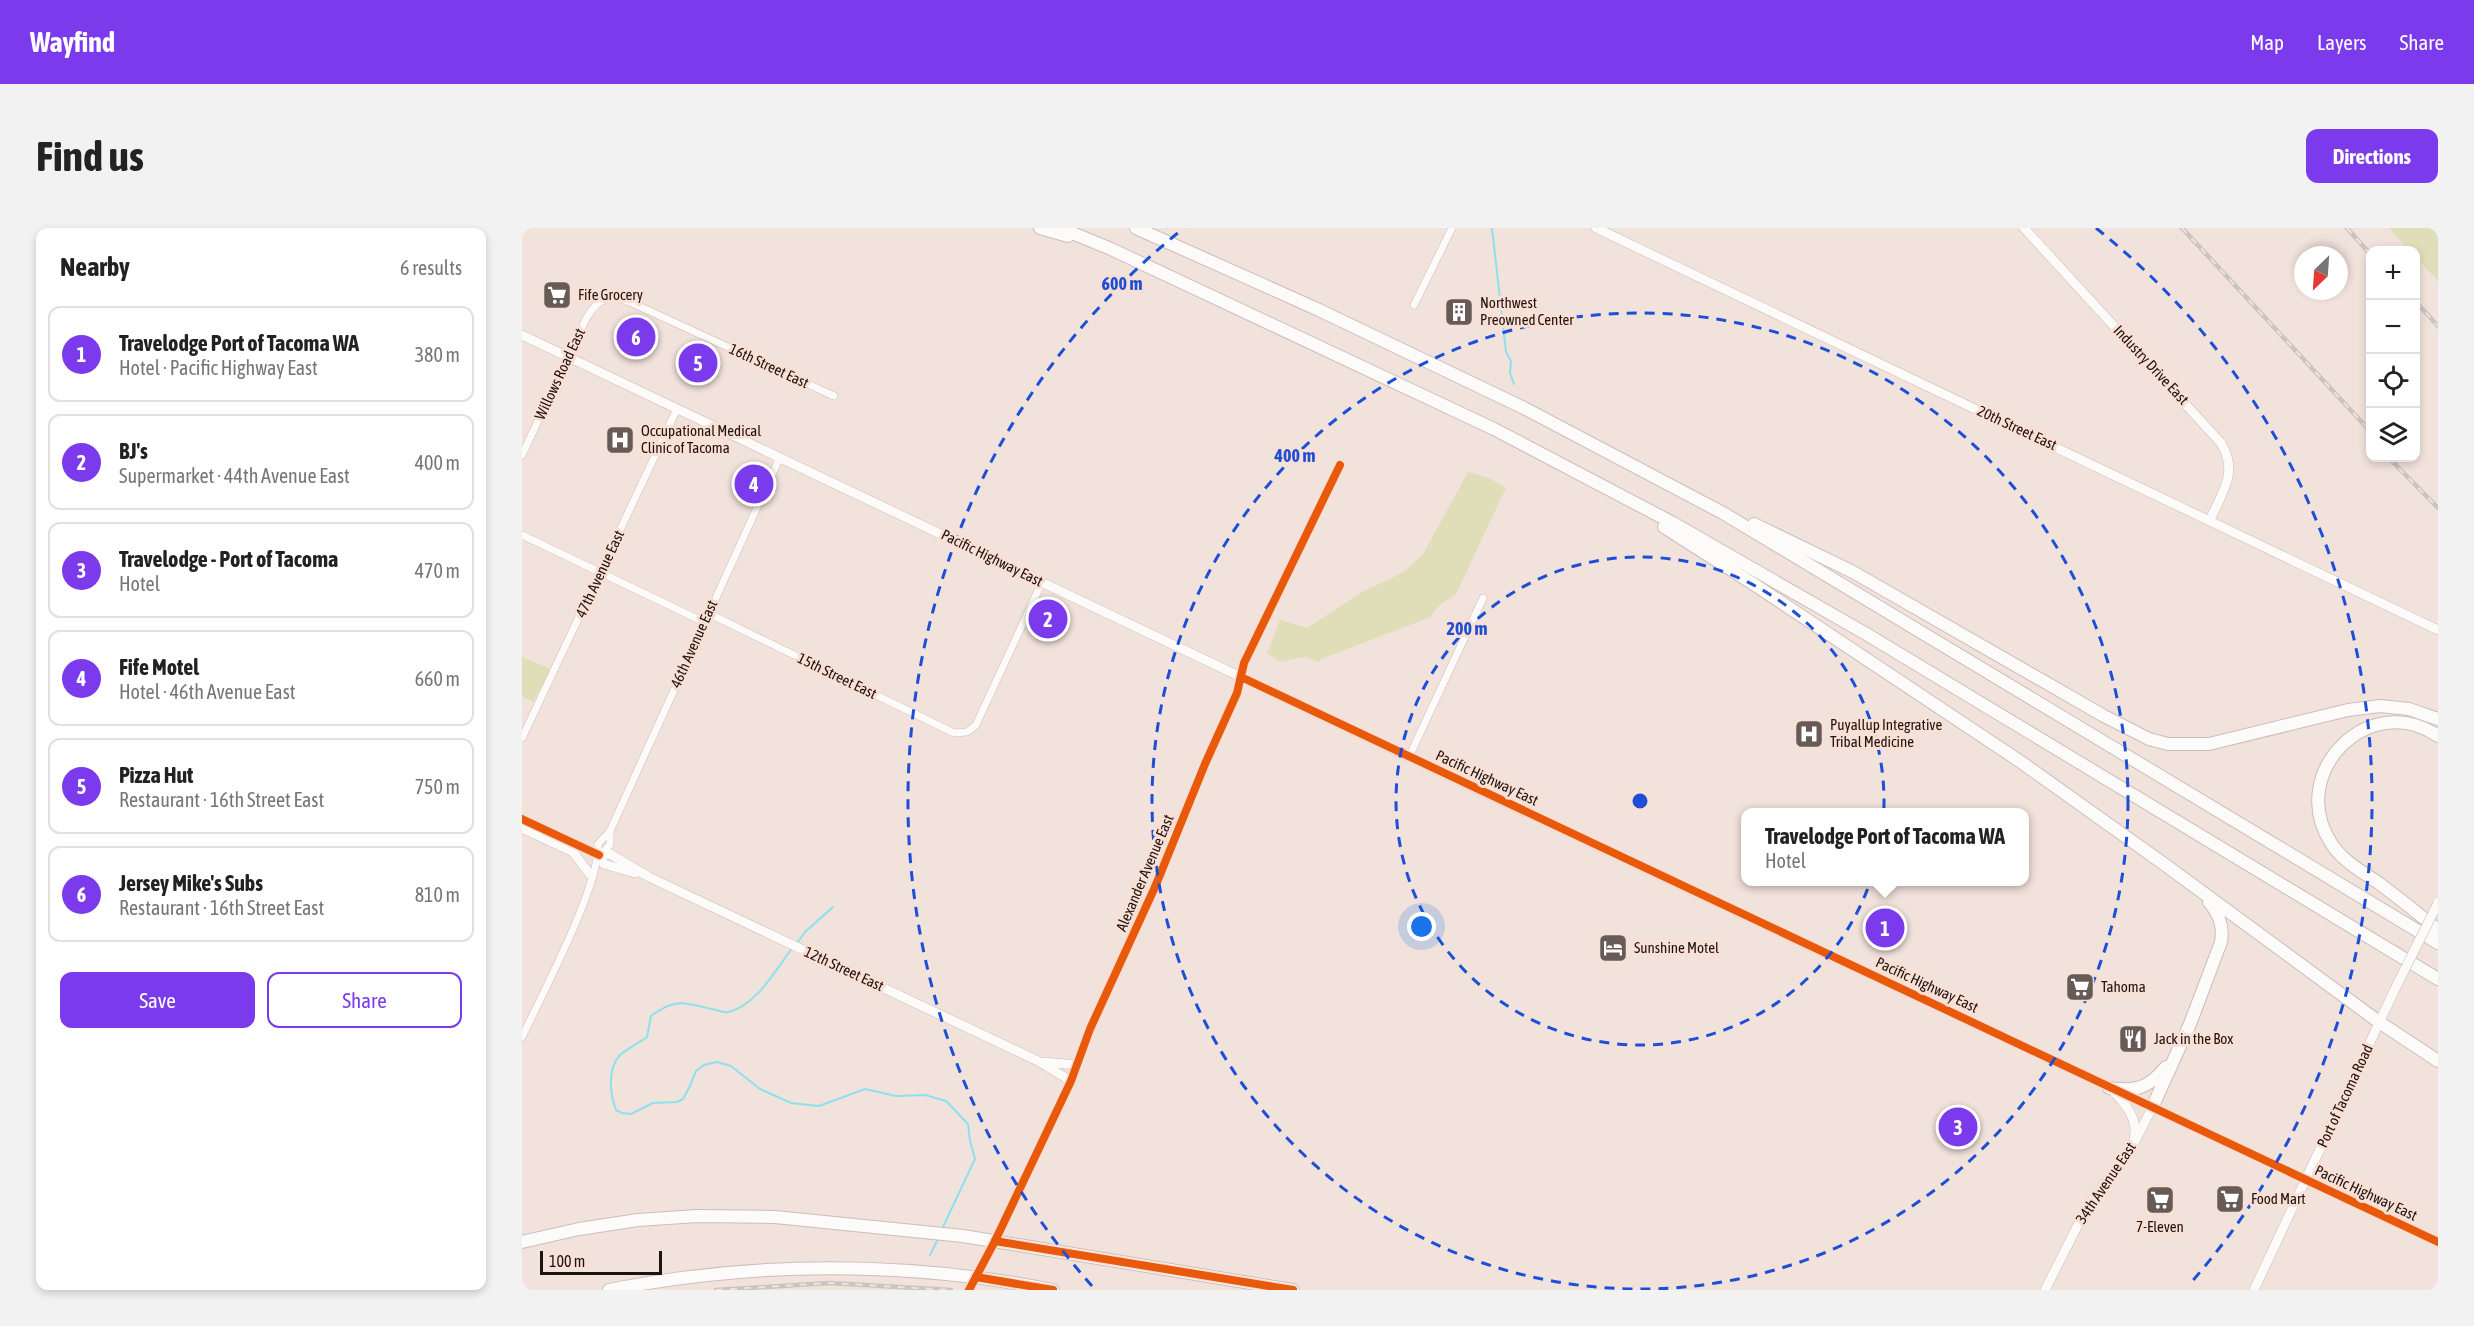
<!DOCTYPE html>
<html lang="en">
<head>
<meta charset="utf-8">
<style>
  body { margin:0; font-family:"Asap Condensed",sans-serif; background:#f2f2f2; color:#222 }
  .controls { position:absolute; right:18px; top:18px; display:grid; overflow:hidden; border-radius:12px; box-shadow:0 3px 9px #0003 }
  .controls button { width:54px; height:54px; display:grid; place-items:center; padding:0; border:0; border-bottom:2px solid #e0e0e0; background:#fff; color:#222; font:30px sans-serif }
  .compass { position:absolute; left:1772px; top:18px; width:54px; height:54px; border-radius:50%; background:#fff; box-shadow:0 3px 9px #0003; rotate:205deg }
  .scale { position:absolute; left:18px; bottom:15px; width:122px; box-sizing:border-box; padding-left:6px; border:3px solid #1c1310; border-top:0; font-size:16px; line-height:21px; white-space:nowrap; color:#1c1310; -webkit-text-stroke:4px #fadfd4; paint-order:stroke }
  .you { position:absolute; left:900px; top:699px; width:21px; height:21px; margin:-15px; border:4px solid #fff; border-radius:50%; background:#1a73e8; box-shadow:0 0 0 9px #1a73e833 }
  .badge { display:grid; place-items:center; width:39px; height:39px; border-radius:50%; background:#7c3aed; color:#fff; font-size:20px; font-weight:700 }
  .pin { position:absolute; translate:-50% -50%; border:3px solid #fff; box-shadow:0 2px 6px #0006 }
  .popup { position:absolute; left:1219px; top:580px; width:288px; height:78px; box-sizing:border-box; display:grid; place-content:center; border-radius:12px; background:#fff; filter:drop-shadow(0 2px 4px #0005); font-size:20px; white-space:nowrap; color:#767676 }
  .popup b { font-size:22px; color:#222 }
  .popup::after { content:''; position:absolute; left:50%; top:100%; margin-left:-12px; border:12px solid transparent; border-top-color:#fff }
  .list { margin:0; padding:0; list-style:none }
  h2 { display:flex; justify-content:space-between; align-items:center; height:78px; margin:0; padding:0 24px; font-size:26px }
  h2 small { font-size:20px; font-weight:400; color:#767676 }
  .list li { display:grid; grid-template-columns:39px 1fr auto; gap:18px; align-items:center; box-sizing:border-box; height:96px; margin:0 12px 12px; padding:0 12px; border:2px solid #e0e0e0; border-radius:12px }
  .list b { display:block; font-size:22px; white-space:nowrap }
  .list p { margin:0; font-size:20px; white-space:nowrap; color:#767676 }
  .list em { font-size:20px; font-style:normal; color:#767676 }
  .actions { display:flex; gap:12px; padding:18px 24px }
  .actions a { flex:1; padding:14px 0; border:2px solid #7c3aed; border-radius:12px; text-align:center; font-size:21px; color:#7c3aed }
  .actions .main { background:#7c3aed; color:#fff }
  .icon { flex:none; width:33px; height:33px; fill:none; stroke:currentColor; stroke-width:2; stroke-linecap:round; stroke-linejoin:round }
  .map { position:relative; flex:none; width:1916px; height:1062px; overflow:hidden; border-radius:12px }
  header { display:flex; align-items:center; gap:36px; box-sizing:border-box; height:84px; padding:0 30px; background:#7c3aed; color:#fff }
  header strong { font-size:28px }
  nav { display:flex; gap:33px; margin-inline-start:auto; font-size:21px }
  .intro { display:flex; align-items:center; justify-content:space-between; box-sizing:border-box; height:144px; padding:0 36px }
  h1 { margin:0; font-size:42px }
  .button { padding:15px 27px; border-radius:12px; background:#7c3aed; color:#fff; font-size:21px; font-weight:700 }
  main { display:flex; gap:36px; padding:0 36px }
  aside { flex:1; background:#fff; border-radius:12px; box-shadow:0 3px 9px #0003 }
  .map>svg:first-child { display:block }
  .green { fill:#dfdeb8 }
  .lines { fill:none; stroke-linecap:round; stroke-linejoin:round }
  .stream { stroke:#8de1ee; stroke-width:2 }
  .street-casing { stroke:#cabebb; stroke-width:8 }
  .secondary-casing { stroke:#cabebb; stroke-width:10 }
  .highway-casing { stroke:#cabebb; stroke-width:14 }
  .street { stroke:#fdfbfa; stroke-width:7 }
  .secondary { stroke:#fdfbfa; stroke-width:9 }
  .highway { stroke:#fdfbfa; stroke-width:12 }
  .rail-casing { stroke:#c8c4c3; stroke-width:4.5 }
  .rail { stroke:#fadfd4; stroke-width:2; stroke-dasharray:7; stroke-linecap:butt }
  .secondary-bridge-casing { stroke:#cabebb; stroke-width:10; stroke-linecap:butt }
  .secondary-bridge { stroke:#fdfbfa; stroke-width:9 }
  .cycleway-casing { stroke:#fadfd4; stroke-width:11 }
  .cycleway { stroke:#e8590c; stroke-width:8 }
  .ring { fill:none; stroke:#1d4ed8; stroke-width:3; stroke-dasharray:10 8 }
  .labels { text-anchor:middle; stroke-width:6; stroke-linejoin:round; paint-order:stroke }
  .poi-label { font-size:15px; fill:#1c1310; stroke:#fadfd4; text-anchor:start }
  .street-label { font-size:15px; fill:#1c1310; stroke:#fadfd4 }
  .centre { fill:#1d4ed8; stroke:#fadfd4; stroke-width:3 }
  .ring-label { font-size:18px; text-anchor:middle; font-weight:bold; fill:#1d4ed8; stroke:#fadfd4; stroke-width:6; stroke-linejoin:round; paint-order:stroke }
</style>
</head>
<body>
<header>
<strong>Wayfind</strong>
<nav><a>Map</a><a>Layers</a><a>Share</a></nav>
</header>
<div class="intro"><h1>Find us</h1><a class="button">Directions</a></div>
<main>
<aside>
<h2>Nearby<small>6 results</small></h2>
<ul class="list">
<li><span class="badge">1</span><div><b>Travelodge Port of Tacoma WA</b><p>Hotel · Pacific Highway East</p></div><em>380 m</em></li>
<li><span class="badge">2</span><div><b>BJ's</b><p>Supermarket · 44th Avenue East</p></div><em>400 m</em></li>
<li><span class="badge">3</span><div><b>Travelodge - Port of Tacoma</b><p>Hotel</p></div><em>470 m</em></li>
<li><span class="badge">4</span><div><b>Fife Motel</b><p>Hotel · 46th Avenue East</p></div><em>660 m</em></li>
<li><span class="badge">5</span><div><b>Pizza Hut</b><p>Restaurant · 16th Street East</p></div><em>750 m</em></li>
<li><span class="badge">6</span><div><b>Jersey Mike's Subs</b><p>Restaurant · 16th Street East</p></div><em>810 m</em></li>
</ul>
<div class="actions"><a class="main">Save</a><a>Share</a></div>
</aside>
<div class="map">
<svg width="1916" height="1062" viewBox="0 0 1916 1062">
  <rect width="100%" height="100%" fill="#f2e2dc"/>
  <g class="green">
    <path d="M1867 0H1916V53L1894 29V22H1887Z"/>
    <path d="M946 244 967 250 984 260 934 366 916 378 909 389 799 431 798 434 782 429 758 434 745 425 758 392 785 400 840 364 882 344 901 326Z"/>
    <path d="M0 429 29 441 11 474 0 468Z"/>
  </g>
  <g class="lines">
    <g class="stream">
      <path d="M970 0 984 124 989 133 988 145 992 156"/>
      <path d="M275 715 284 703 311 679"/>
      <path d="M271 719C254 741 236 776 207 784 203 785 198 783 194 782 165 776 155 768 129 788L125 809C117 815 106 820 98 827 85 841 88 866 94 882L100 885 109 886 131 875 155 874 161 871 167 860 174 843 182 837 195 834 209 838 238 861 269 875 297 878 343 861 374 868 403 867 424 873 446 896 448 913 453 931 420 1001"/>
      <path d="M408 1027 417 1009"/>
    </g>
    <g class="street-casing">
      <g id="street">
        <path d="M892 77 930 0"/>
        <path d="M0 227 65 89C76 71 87 65 108 74L312 168"/>
        <path d="M0 307 182 394"/>
        <path d="M186 385 432 505 445 504 454 497 520 354"/>
        <path d="M719 449 722 435 818 237"/>
        <path d="M0 510 155 181"/>
        <path d="M887 529 961 370"/>
        <path d="M79 626 88 617V603"/>
        <path d="M0 809C19 769 79 655 76 616L88 603 258 229"/>
      </g>
    </g>
    <g class="secondary-casing">
      <g id="secondary">
        <path d="M1074 0 1916 402"/>
        <path d="M1502 0 1699 215C1717 245 1700 264 1688 292"/>
        <path d="M0 107 887 529 1916 1014"/>
        <path d="M0 591 77 627 82 636 113 645"/>
        <path d="M0 600 51 624 70 649"/>
        <path d="M77 627 88 626 127 649 516 833 549 853"/>
        <path d="M521 834 555 837"/>
        <path d="M1593 865C1605 877 1617 893 1612 911"/>
        <path d="M447 1062 473 1013 549 853 568 801 633 659 683 536 715 465 719 449"/>
        <path d="M1523 1062 1564 981 1611 917 1630 880"/>
        <path d="M1732 1062 1872 763"/>
      </g>
    </g>
    <g class="highway-casing">
      <g id="highway">
        <path d="M518 0 546 8"/>
        <path d="M538 0 589 21 972 201 1151 295 1346 407 1916 751"/>
        <path d="M614 0 797 82 1002 180 1201 285 1916 715"/>
        <path d="M1232 296 1331 344 1582 488 1627 511 1646 516H1687L1826 482 1858 478 1887 481 1916 491"/>
        <path d="M1142 299 1233 357 1499 534 1642 636 1857 794 1916 833"/>
        <path d="M1916 508C1847 461 1764 545 1809 615 1820 633 1841 644 1858 656 1878 671 1897 686 1916 702"/>
        <path d="M1587 860C1613 864 1627 860 1644 839"/>
        <path d="M1630 880 1668 796 1699 714C1702 698 1697 686 1687 674"/>
        <path d="M0 1014 57 1001 116 992 175 988 253 989 441 1008 771 1062"/>
        <path d="M87 1062C232 1033 385 1033 531 1062"/>
      </g>
    </g>
    <use href="#street" class="street"/>
    <use href="#secondary" class="secondary"/>
    <use href="#highway" class="highway"/>
    <g class="rail-casing">
      <g id="rail">
        <path d="M1660 0 1848 203"/>
        <path d="M1825 0 1848 26"/>
        <path d="M1894 74 1916 98"/>
        <path d="M1867 230 1916 280"/>
        <path d="M194 1062 307 1055 429 1062"/>
      </g>
    </g>
    <use href="#rail" class="rail"/>
    <g class="secondary-bridge-casing">
      <path id="secondary-bridge" d="M1872 763 1916 675"/>
    </g>
    <use href="#secondary-bridge" class="secondary-bridge"/>
    <g class="cycleway-casing">
      <g id="cycleway">
        <path d="M719 449 1916 1014"/>
        <path d="M0 591 77 627"/>
        <path d="M473 1013 771 1062"/>
        <path d="M454 1049 531 1062"/>
        <path d="M447 1062 473 1013 549 853 568 801 633 659 683 536 715 465 722 435 818 237"/>
      </g>
    </g>
    <use href="#cycleway" class="cycleway"/>
  </g>
  <g class="ring">
    <circle cx="1118" cy="573" r="244"/>
    <circle cx="1118" cy="573" r="488"/>
    <path d="M570 1058A732 732 0 0 1 662 0M1574 0A732 732 0 0 1 1666 1058"/>
  </g>
  <defs>
    <g id="supermarket-square" transform="scale(1.5)"><rect x="-9" y="-9" width="18" height="18" rx="4" fill="#675b57" stroke="#fadfd4"/><path d="M-6-5.5h2.5l.6 2H6L4.5 2H-2.5L-4.4-4H-6ZM-1.5 3.2a1.3 1.3 0 1 0 .1 0ZM3 3.2a1.3 1.3 0 1 0 .1 0Z" fill="#fff"/></g>
    <g id="building-square" transform="scale(1.5)"><rect x="-9" y="-9" width="18" height="18" rx="4" fill="#675b57" stroke="#fadfd4"/><path d="M-4-6H4V6H1V3H-1V6H-4ZM-2.5-4.3h1.7v1.8h-1.7ZM.8-4.3h1.7v1.8H.8ZM-2.5-1h1.7V.8h-1.7ZM.8-1h1.7V.8H.8Z" fill="#fff"/></g>
    <g id="hospital-square" transform="scale(1.5)"><rect x="-9" y="-9" width="18" height="18" rx="4" fill="#675b57" stroke="#fadfd4"/><path d="M-5-5h3v3.5h4V-5h3V5h-3V1.5h-4V5h-3Z" fill="#fff"/></g>
    <g id="hotel-square" transform="scale(1.5)"><rect x="-9" y="-9" width="18" height="18" rx="4" fill="#675b57" stroke="#fadfd4"/><path d="M-6-4.5h1.5V1H6V5H4.5V3h-9V5H-6ZM-4 0a1.8 1.8 0 1 1 3.6 0ZM.5 0V-2.5h3Q6-2.5 6 0Z" fill="#fff"/></g>
    <g id="restaurant-square" transform="scale(1.5)"><rect x="-9" y="-9" width="18" height="18" rx="4" fill="#675b57" stroke="#fadfd4"/><path d="M-5-6h1v4h1v-4h1v4h1v-4h1v5L-1.5 .5V6h-2V.5L-5-1ZM5-6V6H3V1.5H1.5Q1.5-4 5-6Z" fill="#fff"/></g>
  </defs>
  <g fill-rule="evenodd">
    <use href="#supermarket-square" x="35" y="67"/>
    <use href="#building-square" x="937" y="84"/>
    <use href="#hospital-square" x="98" y="212"/>
    <use href="#hospital-square" x="1287" y="506"/>
    <use href="#hotel-square" x="1091" y="720"/>
    <use href="#supermarket-square" x="1558" y="759"/>
    <use href="#restaurant-square" x="1611" y="811"/>
    <use href="#supermarket-square" x="1708" y="971"/>
    <use href="#supermarket-square" x="1638" y="972"/>
  </g>
  <g class="labels">
    <g class="poi-label">
      <text x="56" y="72">Fife Grocery</text>
      <text x="958" y="80">Northwest<tspan x="958" dy="17">Preowned Center</tspan></text>
      <text x="119" y="208">Occupational Medical<tspan x="119" dy="17">Clinic of Tacoma</tspan></text>
      <text x="1308" y="502">Puyallup Integrative<tspan x="1308" dy="17">Tribal Medicine</tspan></text>
      <text x="1112" y="725">Sunshine Motel</text>
      <text x="1579" y="764">Tahoma</text>
      <text x="1632" y="816">Jack in the Box</text>
      <text x="1729" y="976">Food Mart</text>
      <text x="1638" y="1004" text-anchor="middle">7-Eleven</text>
    </g>
    <g class="street-label">
      <text transform="translate(1629 137) rotate(47)" y="5">Industry Drive East</text>
      <text transform="translate(247 138) rotate(25)" y="5">16th Street East</text>
      <text transform="translate(38 146) rotate(-65)" y="5">Willows Road East</text>
      <text transform="translate(1495 200) rotate(25)" y="5">20th Street East</text>
      <text transform="translate(470 330) rotate(26)" y="5">Pacific Highway East</text>
      <text transform="translate(78 346) rotate(-65)" y="5">47th Avenue East</text>
      <text transform="translate(172 416) rotate(-66)" y="5">46th Avenue East</text>
      <text transform="translate(315 448) rotate(26)" y="5">15th Street East</text>
      <text transform="translate(965 550) rotate(25)" y="5">Pacific Highway East</text>
      <text transform="translate(623 645) rotate(-67)" y="5">Alexander Avenue East</text>
      <text transform="translate(322 741) rotate(25)" y="5">12th Street East</text>
      <text transform="translate(1405 757) rotate(25)" y="5">Pacific Highway East</text>
      <text transform="translate(1823 868) rotate(-65)" y="5">Port of Tacoma Road</text>
      <text transform="translate(1584 955) rotate(-56)" y="5">34th Avenue East</text>
      <text transform="translate(1844 965) rotate(25)" y="5">Pacific Highway East</text>
    </g>
  </g>
  <circle cx="1118" cy="573" r="9" class="centre"/>
  <g class="ring-label">
    <text x="600" y="62">600 m</text>
    <text x="773" y="234">400 m</text>
    <text x="945" y="407">200 m</text>
  </g>
</svg>
<div class="controls">
<button>+</button>
<button>−</button>
<button><svg class="icon" aria-label="locate" viewBox="0 0 24 24"><circle cx="12" cy="12" r="6"/><path d="M12 2v4M12 18v4M2 12h4M18 12h4"/></svg></button>
<button><svg class="icon" aria-label="layers" viewBox="0 0 24 24"><path d="M12 4l9 5-9 5-9-5zM3 14l9 5 9-5"/></svg></button>
</div>
<svg class="compass" viewBox="-18 -18 36 36"><path d="M0-13l5 13h-10z" fill="#e53935"/><path d="M0 13l5-13h-10z" fill="#767676"/></svg>
<div class="scale">100 m</div>
<div class="you"></div>
<div class="pin badge" style="left:1363px;top:700px">1</div>
<div class="popup"><b>Travelodge Port of Tacoma WA</b>Hotel</div>
<div class="pin badge" style="left:526px;top:391px">2</div>
<div class="pin badge" style="left:1436px;top:899px">3</div>
<div class="pin badge" style="left:232px;top:256px">4</div>
<div class="pin badge" style="left:176px;top:135px">5</div>
<div class="pin badge" style="left:114px;top:109px">6</div>
</div>
</main>
</body>
</html>
